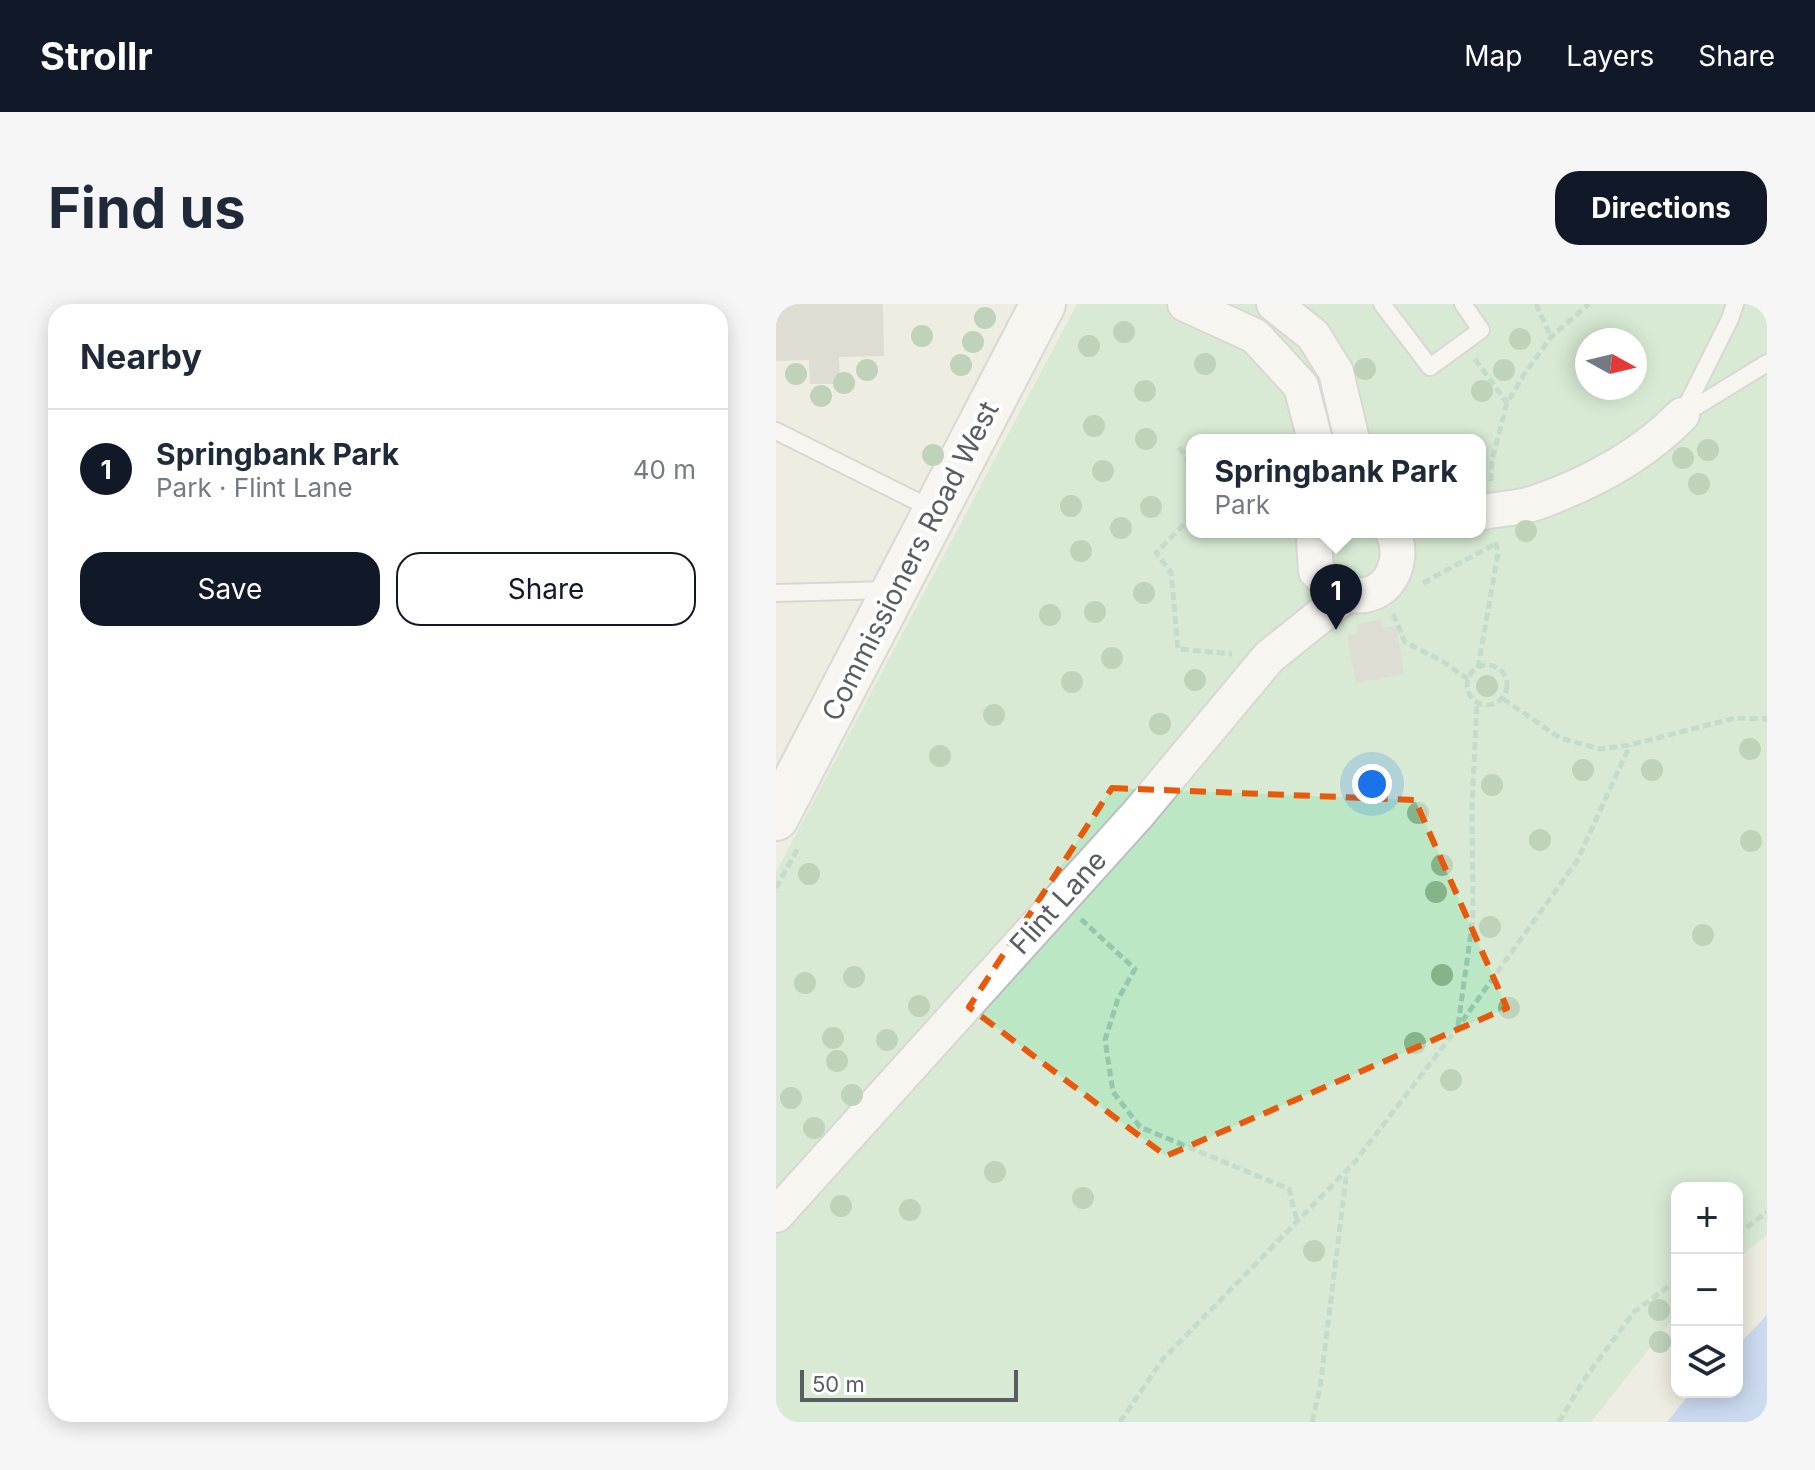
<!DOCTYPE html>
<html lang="en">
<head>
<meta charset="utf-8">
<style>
  body { margin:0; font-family:Inter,sans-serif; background:#f6f6f7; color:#1f2937 }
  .controls { position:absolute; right:24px; bottom:24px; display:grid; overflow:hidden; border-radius:16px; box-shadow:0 4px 20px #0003 }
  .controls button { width:72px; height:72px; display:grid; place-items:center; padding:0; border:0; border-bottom:2px solid #e0e1e3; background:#fff; color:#1f2937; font:40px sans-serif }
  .compass { position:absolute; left:799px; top:24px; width:72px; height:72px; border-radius:50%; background:#fff; box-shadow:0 4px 20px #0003; rotate:98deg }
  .scale { position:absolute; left:24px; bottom:20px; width:218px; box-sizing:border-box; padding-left:8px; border:4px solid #5a5c63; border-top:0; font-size:22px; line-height:28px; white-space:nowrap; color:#5a5c63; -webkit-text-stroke:6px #fff; paint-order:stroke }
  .you { position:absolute; left:596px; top:480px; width:28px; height:28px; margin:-20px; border:6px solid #fff; border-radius:50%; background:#1a73e8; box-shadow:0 0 0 12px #1a73e833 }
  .badge { display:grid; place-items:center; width:52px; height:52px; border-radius:50%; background:#111827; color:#fff; font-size:26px; font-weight:700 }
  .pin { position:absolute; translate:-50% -66px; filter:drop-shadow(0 2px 4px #0008) }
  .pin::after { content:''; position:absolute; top:42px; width:28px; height:24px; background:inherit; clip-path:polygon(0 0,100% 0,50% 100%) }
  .popup { position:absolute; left:410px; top:130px; width:300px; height:104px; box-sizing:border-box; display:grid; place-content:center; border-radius:16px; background:#fff; filter:drop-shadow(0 2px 6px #0005); font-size:26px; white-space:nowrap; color:#747a83 }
  .popup b { font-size:30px; color:#1f2937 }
  .popup::after { content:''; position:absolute; left:50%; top:100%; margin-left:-16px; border:16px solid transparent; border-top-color:#fff }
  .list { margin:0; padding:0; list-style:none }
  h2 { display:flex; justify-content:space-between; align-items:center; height:104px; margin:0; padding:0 32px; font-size:34px }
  h2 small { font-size:26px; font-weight:400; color:#747a83 }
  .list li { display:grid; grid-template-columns:52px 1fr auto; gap:24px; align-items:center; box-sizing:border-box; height:120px; padding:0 32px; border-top:2px solid #e0e1e3 }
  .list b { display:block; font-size:30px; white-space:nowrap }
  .list p { margin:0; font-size:26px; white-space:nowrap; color:#747a83 }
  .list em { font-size:26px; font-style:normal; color:#747a83 }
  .actions { display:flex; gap:16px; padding:24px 32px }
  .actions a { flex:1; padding:18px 0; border:2px solid #111827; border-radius:24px; text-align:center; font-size:28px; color:#111827 }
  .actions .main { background:#111827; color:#fff }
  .icon { flex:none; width:44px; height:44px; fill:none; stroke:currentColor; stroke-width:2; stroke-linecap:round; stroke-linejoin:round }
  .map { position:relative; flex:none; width:991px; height:1118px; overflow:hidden; border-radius:24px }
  header { display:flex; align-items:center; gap:48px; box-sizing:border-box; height:112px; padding:0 40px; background:#111827; color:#fff }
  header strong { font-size:38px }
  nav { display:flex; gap:44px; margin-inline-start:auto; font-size:28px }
  .intro { display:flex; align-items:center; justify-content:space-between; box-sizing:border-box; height:192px; padding:0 48px }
  h1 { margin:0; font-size:56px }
  .button { padding:20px 36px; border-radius:24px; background:#111827; color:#fff; font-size:28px; font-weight:700 }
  main { display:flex; gap:48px; padding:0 48px }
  aside { flex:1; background:#fff; border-radius:24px; box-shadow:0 4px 20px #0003 }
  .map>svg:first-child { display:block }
  .green { fill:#bce7c4; fill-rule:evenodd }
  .water { fill:#a0c3ff }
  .building { fill:#cbc9c0 }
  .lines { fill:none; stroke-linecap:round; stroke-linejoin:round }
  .service-casing { stroke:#bcbdc4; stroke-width:20 }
  .minor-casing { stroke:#bcbdc4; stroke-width:38 }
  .secondary-casing { stroke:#bcbec6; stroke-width:48 }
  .path { stroke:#94c8ad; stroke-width:5; stroke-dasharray:8 4; stroke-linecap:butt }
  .service { stroke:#fff; stroke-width:16 }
  .minor { stroke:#fff; stroke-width:34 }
  .secondary { stroke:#fff; stroke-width:44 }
  .tree { fill:#85b48a }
  .marked { fill:none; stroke:#e8590c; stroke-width:6; stroke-dasharray:16 10; stroke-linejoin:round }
  .labels { text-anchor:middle; stroke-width:8; stroke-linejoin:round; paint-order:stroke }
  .street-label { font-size:28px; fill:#5a5c63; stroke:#fff }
</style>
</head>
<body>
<header>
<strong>Strollr</strong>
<nav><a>Map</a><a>Layers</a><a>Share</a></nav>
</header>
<div class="intro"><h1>Find us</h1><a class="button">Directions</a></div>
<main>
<aside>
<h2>Nearby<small></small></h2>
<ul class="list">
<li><span class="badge">1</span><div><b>Springbank Park</b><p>Park · Flint Lane</p></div><em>40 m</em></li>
</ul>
<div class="actions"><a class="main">Save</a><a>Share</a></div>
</aside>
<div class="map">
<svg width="991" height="1118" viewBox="0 0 991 1118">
  <rect width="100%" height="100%" fill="#eeede1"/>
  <path class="green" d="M301 0H991V931L961 955V884H901V1010L815 1118H0V568ZM811 36H859V84H811ZM416 136H704V228H416Z"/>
  <path class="water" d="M991 1011V1118H891L915 1088H961V1042Z"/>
  <g class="building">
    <path d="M0 0H107L108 52 63 53 64 80H34L33 56 0 57Z"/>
    <path d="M605 316 606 324 620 322 628 370 580 379 571 331 582 329 580 320Z"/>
  </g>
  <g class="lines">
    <g class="service-casing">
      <g id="service">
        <path d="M606 0 654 63 705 26 687 0"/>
        <path d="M908 110 991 59"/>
        <path d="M906 111 954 15 959 0"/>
        <path d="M0 127 158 206"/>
        <path d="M0 289 113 286"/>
      </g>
    </g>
    <g class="minor-casing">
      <g id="minor">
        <path d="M409 0 479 32 525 82 539 136"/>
        <path d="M498 0 537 31 560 68 576 136"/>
        <path d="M704 209C722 204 741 205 759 199 813 180 866 152 906 111"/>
        <path d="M545 228 538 236 540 267 569 292C576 291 583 292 589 291 618 286 628 252 617 228"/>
        <path d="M0 911 362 510 493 353 569 292"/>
      </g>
    </g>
    <g class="secondary-casing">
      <path id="secondary" d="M0 514 267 0"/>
    </g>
    <g class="path">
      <path d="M760 0 775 33"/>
      <path d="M699 55 731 99"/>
      <path d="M403 143 416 162"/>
      <path d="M715 177 716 156 731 99 749 69 775 33 813 0"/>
      <path d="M416 212 380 249 395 268 402 345 456 350"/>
      <path d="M647 279 719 240"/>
      <path d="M617 310 629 338 666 357 692 375"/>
      <circle cx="711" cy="381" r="20"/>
      <path d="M702 364 722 249 719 235"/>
      <path d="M727 395 784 434 824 445 854 441 959 414 991 415"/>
      <path d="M0 584 22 544"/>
      <path d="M305 615 359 665 342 695 329 736 337 788 364 823 513 885 521 917"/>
      <path d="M682 721 697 614 696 502 701 399"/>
      <path d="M961 931 991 908"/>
      <path d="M344 1118 387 1055 578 859 682 723 801 557 854 441"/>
      <path d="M536 1118 544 1084 571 866"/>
      <path d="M783 1118 807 1077 858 1008 901 976"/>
    </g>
    <use href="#service" class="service"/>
    <use href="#minor" class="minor"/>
    <use href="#secondary" class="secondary"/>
  </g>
  <g class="tree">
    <circle cx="209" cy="14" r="11"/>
    <circle cx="348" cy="28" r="11"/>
    <circle cx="146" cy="32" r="11"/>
    <circle cx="744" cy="35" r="11"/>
    <circle cx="197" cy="38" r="11"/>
    <circle cx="313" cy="42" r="11"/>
    <circle cx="429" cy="60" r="11"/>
    <circle cx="185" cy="61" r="11"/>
    <circle cx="589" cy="65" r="11"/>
    <circle cx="91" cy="66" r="11"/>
    <circle cx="728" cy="66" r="11"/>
    <circle cx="20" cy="70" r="11"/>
    <circle cx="68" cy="79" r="11"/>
    <circle cx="369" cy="87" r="11"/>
    <circle cx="706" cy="87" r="11"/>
    <circle cx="45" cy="92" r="11"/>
    <circle cx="318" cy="122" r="11"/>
    <circle cx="370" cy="135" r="11"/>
    <circle cx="932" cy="146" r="11"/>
    <circle cx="157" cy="151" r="11"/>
    <circle cx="907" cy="154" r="11"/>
    <circle cx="327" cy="167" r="11"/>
    <circle cx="923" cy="180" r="11"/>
    <circle cx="295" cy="202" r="11"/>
    <circle cx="375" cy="203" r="11"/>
    <circle cx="345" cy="224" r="11"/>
    <circle cx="750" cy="227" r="11"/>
    <circle cx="305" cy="247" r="11"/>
    <circle cx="368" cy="289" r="11"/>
    <circle cx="319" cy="308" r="11"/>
    <circle cx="274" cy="311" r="11"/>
    <circle cx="336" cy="354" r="11"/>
    <circle cx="419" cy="376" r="11"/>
    <circle cx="296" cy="378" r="11"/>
    <circle cx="711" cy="382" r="11"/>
    <circle cx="218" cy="411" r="11"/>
    <circle cx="384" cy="420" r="11"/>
    <circle cx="974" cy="445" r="11"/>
    <circle cx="164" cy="452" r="11"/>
    <circle cx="807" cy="466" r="11"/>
    <circle cx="876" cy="466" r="11"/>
    <circle cx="716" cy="481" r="11"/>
    <circle cx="642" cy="509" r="11"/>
    <circle cx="764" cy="536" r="11"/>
    <circle cx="975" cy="537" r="11"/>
    <circle cx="666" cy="561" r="11"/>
    <circle cx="33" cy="570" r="11"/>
    <circle cx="660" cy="588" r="11"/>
    <circle cx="714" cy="623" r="11"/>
    <circle cx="927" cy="631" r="11"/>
    <circle cx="666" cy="671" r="11"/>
    <circle cx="78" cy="673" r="11"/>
    <circle cx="29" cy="679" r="11"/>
    <circle cx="143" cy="702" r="11"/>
    <circle cx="733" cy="704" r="11"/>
    <circle cx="57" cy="734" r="11"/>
    <circle cx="111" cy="736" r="11"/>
    <circle cx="639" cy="739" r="11"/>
    <circle cx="61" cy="757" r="11"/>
    <circle cx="675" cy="776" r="11"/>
    <circle cx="76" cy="791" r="11"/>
    <circle cx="15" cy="794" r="11"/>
    <circle cx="38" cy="824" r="11"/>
    <circle cx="219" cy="868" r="11"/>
    <circle cx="307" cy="894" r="11"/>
    <circle cx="65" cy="902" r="11"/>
    <circle cx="134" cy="906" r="11"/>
    <circle cx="538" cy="947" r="11"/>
    <circle cx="883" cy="1006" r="11"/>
    <circle cx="884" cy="1038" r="11"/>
  </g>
  <path d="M0 0H991V1118H0ZM336 484 639 496 731 704 390 852 193 703Z" fill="#eeede1" fill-opacity=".55" fill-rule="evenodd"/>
  <path class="marked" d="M336 484 639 496 731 704 390 852 193 703Z"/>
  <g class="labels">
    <g class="street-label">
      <text transform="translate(134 257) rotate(-63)" y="10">Commissioners Road West</text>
      <text transform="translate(282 598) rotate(-48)" y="10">Flint Lane</text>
    </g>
  </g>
</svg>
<div class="controls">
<button>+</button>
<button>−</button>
<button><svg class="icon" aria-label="layers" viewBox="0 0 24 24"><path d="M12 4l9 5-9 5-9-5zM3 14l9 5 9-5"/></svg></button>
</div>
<svg class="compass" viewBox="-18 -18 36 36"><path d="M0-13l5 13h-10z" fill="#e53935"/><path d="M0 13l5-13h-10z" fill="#747a83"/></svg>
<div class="scale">50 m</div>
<div class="you"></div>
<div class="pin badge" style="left:560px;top:326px">1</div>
<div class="popup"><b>Springbank Park</b>Park</div>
</div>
</main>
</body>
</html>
